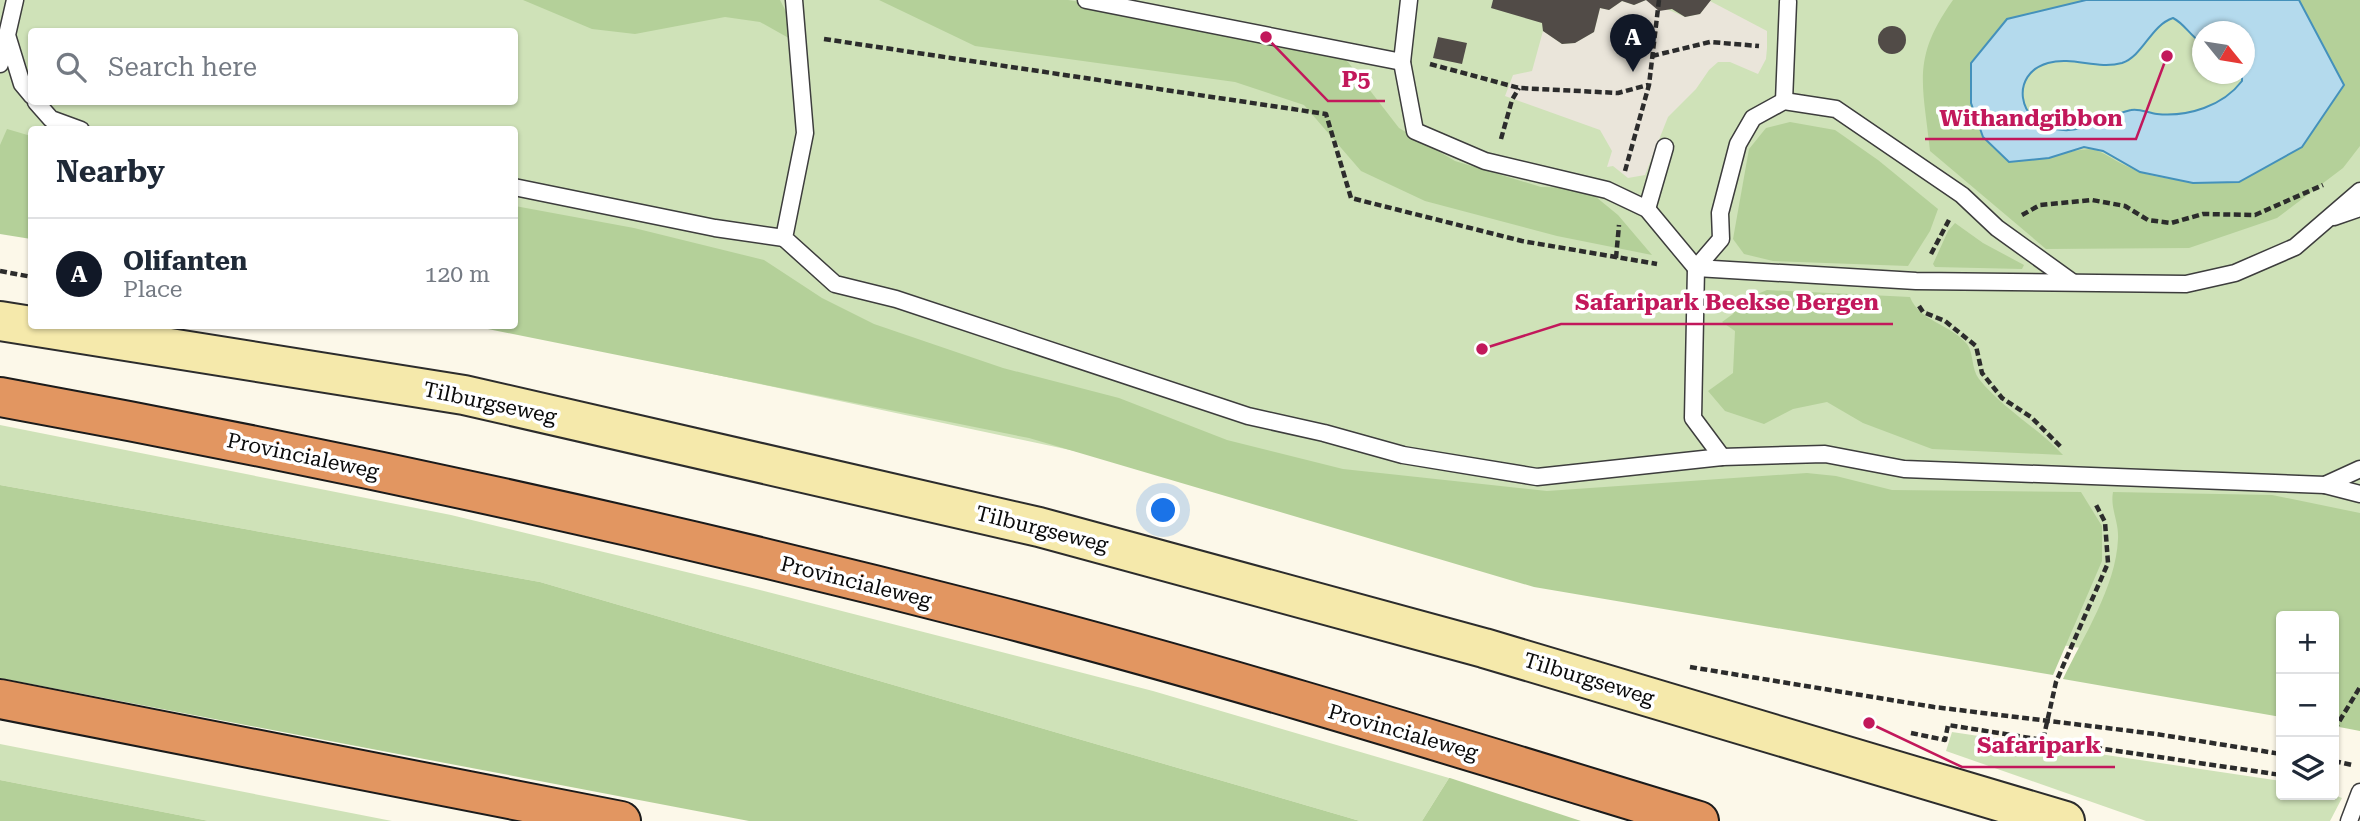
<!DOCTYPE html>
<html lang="en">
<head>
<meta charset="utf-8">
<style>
  body { margin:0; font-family:"Roboto Serif",serif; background:#f2f2f3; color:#1f2937 }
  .controls { position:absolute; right:21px; bottom:21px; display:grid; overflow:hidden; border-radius:7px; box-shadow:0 2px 5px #0004 }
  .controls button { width:63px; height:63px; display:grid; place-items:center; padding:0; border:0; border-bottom:2px solid #e0e1e3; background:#fff; color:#1f2937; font:35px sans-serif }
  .compass { position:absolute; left:2192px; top:21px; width:63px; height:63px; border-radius:50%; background:#fff; box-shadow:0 2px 5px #0004; rotate:120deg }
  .you { position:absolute; left:1164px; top:511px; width:24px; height:24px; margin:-18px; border:5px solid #fff; border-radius:50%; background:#1a73e8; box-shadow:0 0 0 10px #1a73e833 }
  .badge { display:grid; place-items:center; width:46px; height:46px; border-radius:50%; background:#111827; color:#fff; font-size:23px; font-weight:700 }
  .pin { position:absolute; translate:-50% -58px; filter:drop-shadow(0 2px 4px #0008) }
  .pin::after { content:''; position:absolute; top:37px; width:24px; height:21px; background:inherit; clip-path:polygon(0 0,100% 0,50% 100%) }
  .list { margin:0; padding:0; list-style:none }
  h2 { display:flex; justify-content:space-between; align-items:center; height:91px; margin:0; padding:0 28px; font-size:30px }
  h2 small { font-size:23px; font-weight:400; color:#747a83 }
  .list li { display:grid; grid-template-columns:46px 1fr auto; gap:21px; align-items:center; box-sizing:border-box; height:112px; padding:0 28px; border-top:2px solid #e0e1e3 }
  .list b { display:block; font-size:26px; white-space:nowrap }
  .list p { margin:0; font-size:23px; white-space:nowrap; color:#747a83 }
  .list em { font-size:23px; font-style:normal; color:#747a83 }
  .icon { flex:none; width:38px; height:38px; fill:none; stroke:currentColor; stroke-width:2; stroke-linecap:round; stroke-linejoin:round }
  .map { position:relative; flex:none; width:2360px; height:821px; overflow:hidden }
  .search { position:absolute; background:#fff; box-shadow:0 2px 5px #0004; left:28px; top:28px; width:490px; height:77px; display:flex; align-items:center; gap:18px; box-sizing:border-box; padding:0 24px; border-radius:7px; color:#747a83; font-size:26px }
  .panel { position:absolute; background:#fff; box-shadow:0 2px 5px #0004; left:28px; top:126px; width:490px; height:203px; border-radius:7px }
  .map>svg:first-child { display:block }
  .green { fill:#cfe2b8; fill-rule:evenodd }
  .forest { fill:#b4d099 }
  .plaza { fill:#eae5da }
  .water { fill:#b4daed; stroke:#4491bb; stroke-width:2; fill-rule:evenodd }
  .building { fill:#514b47 }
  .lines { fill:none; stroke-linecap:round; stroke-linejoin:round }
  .lane-casing { stroke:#3d3d3d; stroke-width:19 }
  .secondary-casing { stroke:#2c2c2c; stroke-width:42 }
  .highway-casing { stroke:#1b1b1b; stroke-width:42 }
  .path { stroke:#2c2c2c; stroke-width:4.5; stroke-dasharray:7 3.5; stroke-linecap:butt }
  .lane { stroke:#fff; stroke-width:16 }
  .secondary { stroke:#f5e9ab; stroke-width:38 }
  .highway { stroke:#e29661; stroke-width:38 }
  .labels { text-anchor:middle; stroke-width:7; stroke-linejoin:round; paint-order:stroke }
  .street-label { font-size:21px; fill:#0a0a0a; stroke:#fff }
  .leader { fill:none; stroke:#c2185b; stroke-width:2.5 }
  .callout-dot { fill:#c2185b; stroke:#fff; stroke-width:2.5 }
  .callout-label { font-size:23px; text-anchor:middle; font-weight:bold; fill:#c2185b; stroke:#fff; stroke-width:7; stroke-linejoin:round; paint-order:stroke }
</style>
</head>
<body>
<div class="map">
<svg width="2360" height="821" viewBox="0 0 2360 821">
  <rect width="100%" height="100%" fill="#fcf8e9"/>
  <g class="green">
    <path d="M0 0H2360V682L2334 616H2281V673L2073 647 1450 531 703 372 504 326H514V130H32L31 224 0 218ZM32 32H514V102H32ZM2202 32H2244V74H2202Z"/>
    <path d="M0 425 451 515 748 587 1153 691 1449 778 1422 821H1360L540 582 0 485Z"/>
    <path d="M1952 732 2281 781V795H2334L2342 798 2330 821H2146L1946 751Z"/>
    <path d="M0 744 392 821H209L0 780Z"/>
  </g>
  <g class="forest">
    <path d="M523 0H780L792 23 794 41 760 22 725 17 635 34 592 29Z"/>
    <path d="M879 0H1068L1323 41 1348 62 1399 128 1455 161 1541 187 1585 188 1618 215 1652 255 1557 236 1425 201 1361 171 1304 105 1235 82 975 46Z"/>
    <path d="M1953 0H2086L2007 19 1971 63 2049 158C2106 140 2091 152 2140 172 2156 178 2176 179 2193 183L2313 26 2299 0H2360V146L2343 168 2277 218 2189 248 2046 249 1930 151C1923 83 1911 59 1953 0Z"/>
    <path d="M1790 122 1835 130 1878 160 1938 209 1930 231 1908 266 1773 261 1744 254 1733 239 1749 149 1766 128Z"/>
    <path d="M7 129 31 136V239L0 234V145Z"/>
    <path d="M515 206 634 228 764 260 822 298 874 324 1003 368 1119 398 1227 440 1343 469 1547 491 1807 473 1836 476 1892 490 2081 492 2102 526V561L2053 675 1534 587 1029 438 473 326H514Z"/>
    <path d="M1955 223 1983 243 2024 265 2022 269 1935 267 1933 264 1948 231Z"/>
    <path d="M1767 290 1910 297C1919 321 1950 324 1967 344 1974 353 1971 369 1979 379 2003 409 2037 427 2063 455L1932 449 1863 423 1827 402 1793 409 1764 424 1725 411 1708 391 1733 373 1735 331 1722 322 1733 314 1741 301Z"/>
    <path d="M0 485 540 582 1360 821H749L0 678Z"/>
    <path d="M2113 492 2272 495 2360 513V731L2334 726V616H2281V717L2063 679C2083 637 2116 587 2118 539 2119 521 2110 509 2113 492Z"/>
    <path d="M1449 778H1450L1581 821H1422Z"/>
    <path d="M0 780 209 821H0Z"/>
  </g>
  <path class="plaza" d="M1646 0 1685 17 1700 14 1710 1 1767 31V48L1766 59 1758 74 1730 62H1718L1709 70 1696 89 1668 117 1645 175 1628 178 1613 166 1607 167 1612 151 1600 130 1505 96 1513 75 1532 71 1543 31 1562 44 1575 43 1594 32 1600 8 1609 10 1622 1 1634 5Z"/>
  <path class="water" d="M2086 0H2299L2344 85 2302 147 2239 182 2193 183 2140 172 2103 151 2084 147 2049 158 2009 162 1983 137 1971 103V63L2007 19ZM2173 18C2185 24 2190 36 2202 43V32H2244V74H2242V81C2223 106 2188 117 2157 114 2148 113 2139 108 2131 110 2103 116 2085 135 2055 129 2018 123 2009 74 2048 63 2073 56 2097 70 2122 63 2143 56 2151 25 2173 18Z"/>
  <g class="building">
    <path d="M1493 0H1711L1700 14 1685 17 1672 9 1659 11 1646 0 1634 5 1622 1 1609 10 1600 8 1594 32 1575 43 1562 44 1543 31 1542 23 1491 8Z"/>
    <circle cx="1892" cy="40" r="14"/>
    <path d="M1438 37 1467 43 1462 64 1433 58Z"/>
  </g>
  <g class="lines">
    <g class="lane-casing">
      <g id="lane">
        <path d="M15 0 7 35 22 84 32 96"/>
        <path d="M794 0 805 133 784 238 835 284 896 299 1248 416 1324 433 1403 455 1537 477 1722 457 1825 454 1904 469 2325 485 2360 469"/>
        <path d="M1086 0 1402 62"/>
        <path d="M1409 0 1402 62 1415 131 1485 161 1607 190 1647 209 1696 268 1916 281 2186 284 2235 273 2295 247 2360 191"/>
        <path d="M0 64 7 37"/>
        <path d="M1784 101 1788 2"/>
        <path d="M36 102 51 119 81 130"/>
        <path d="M514 187 715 228 784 238"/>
        <path d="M1647 209 1665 147"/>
        <path d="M2334 217 2360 208"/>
        <path d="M1722 457 1693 418 1696 268 1721 239 1720 213 1738 144 1753 118 1784 101 1836 109 1962 195 1997 228 2072 282"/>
        <path d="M2325 485 2360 494"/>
        <path d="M2349 821 2360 792"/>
      </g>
    </g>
    <g class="secondary-casing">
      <path id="secondary" d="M0 321 464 395 1039 527 1484 648 2065 821"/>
    </g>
    <g class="highway-casing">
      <g id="highway">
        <path d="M0 397C335 458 668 531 997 616 1233 677 1466 750 1699 821"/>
        <path d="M0 699 621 821"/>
      </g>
    </g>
    <g class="path">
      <path d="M824 39 1326 114 1351 198 1522 241 1657 264"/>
      <path d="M1652 56 1710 42 1759 46"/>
      <path d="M1430 64 1519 88 1618 93 1648 85"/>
      <path d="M1501 139 1512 100 1519 88"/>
      <path d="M1625 171 1649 85 1659 0"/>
      <path d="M2022 215 2040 205 2092 200 2125 206 2148 220 2171 223 2203 214 2255 215 2323 185"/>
      <path d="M1931 254 1950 218"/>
      <path d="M1616 258 1619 225"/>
      <path d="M0 271 32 277"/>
      <path d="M1919 306 1923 312 1945 321 1976 346 1982 373 2002 398 2031 417 2062 448"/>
      <path d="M1690 667 1934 707 2156 734 2281 754"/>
      <path d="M2334 730 2360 687"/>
      <path d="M1911 733 1945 740 1948 725 2043 740 2056 682 2108 563 2105 522 2095 503"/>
      <path d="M2043 740 2281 775"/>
      <path d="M2334 761 2352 765"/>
    </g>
    <use href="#lane" class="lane"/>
    <use href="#secondary" class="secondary"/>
    <use href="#highway" class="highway"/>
  </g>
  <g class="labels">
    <g class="street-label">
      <text transform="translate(490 403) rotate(12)" y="7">Tilburgseweg</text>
      <text transform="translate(303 456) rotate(12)" y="7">Provincialeweg</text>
      <text transform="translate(1042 529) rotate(14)" y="7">Tilburgseweg</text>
      <text transform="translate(856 582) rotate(14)" y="7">Provincialeweg</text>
      <text transform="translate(1589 679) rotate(17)" y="7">Tilburgseweg</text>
      <text transform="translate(1403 732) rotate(16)" y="7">Provincialeweg</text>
    </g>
  </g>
  <path class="leader" d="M1266 37L1328 101H1385M2167 56L2136 139H1925M1482 349L1561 324H1893M1869 723L1962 767H2115"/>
  <g class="callout-dot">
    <circle cx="1266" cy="37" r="7"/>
    <circle cx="2167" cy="56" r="7"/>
    <circle cx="1482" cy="349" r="7"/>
    <circle cx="1869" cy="723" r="7"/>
  </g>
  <g class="callout-label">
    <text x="1356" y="87">P5</text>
    <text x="2031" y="126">Withandgibbon</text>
    <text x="1727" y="310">Safaripark Beekse Bergen</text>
    <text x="2039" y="753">Safaripark</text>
  </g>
</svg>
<div class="controls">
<button>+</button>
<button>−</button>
<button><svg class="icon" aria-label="layers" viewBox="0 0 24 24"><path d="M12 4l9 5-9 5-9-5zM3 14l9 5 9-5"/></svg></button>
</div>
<svg class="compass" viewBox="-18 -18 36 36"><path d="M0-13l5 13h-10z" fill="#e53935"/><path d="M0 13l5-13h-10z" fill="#747a83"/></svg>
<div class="you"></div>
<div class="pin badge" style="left:1633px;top:72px">A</div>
<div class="search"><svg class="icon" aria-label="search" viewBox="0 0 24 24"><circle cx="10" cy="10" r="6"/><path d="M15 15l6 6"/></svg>Search here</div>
<section class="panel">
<h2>Nearby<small></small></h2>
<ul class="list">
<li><span class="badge">A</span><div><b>Olifanten</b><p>Place</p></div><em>120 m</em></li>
</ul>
</section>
</div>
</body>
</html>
